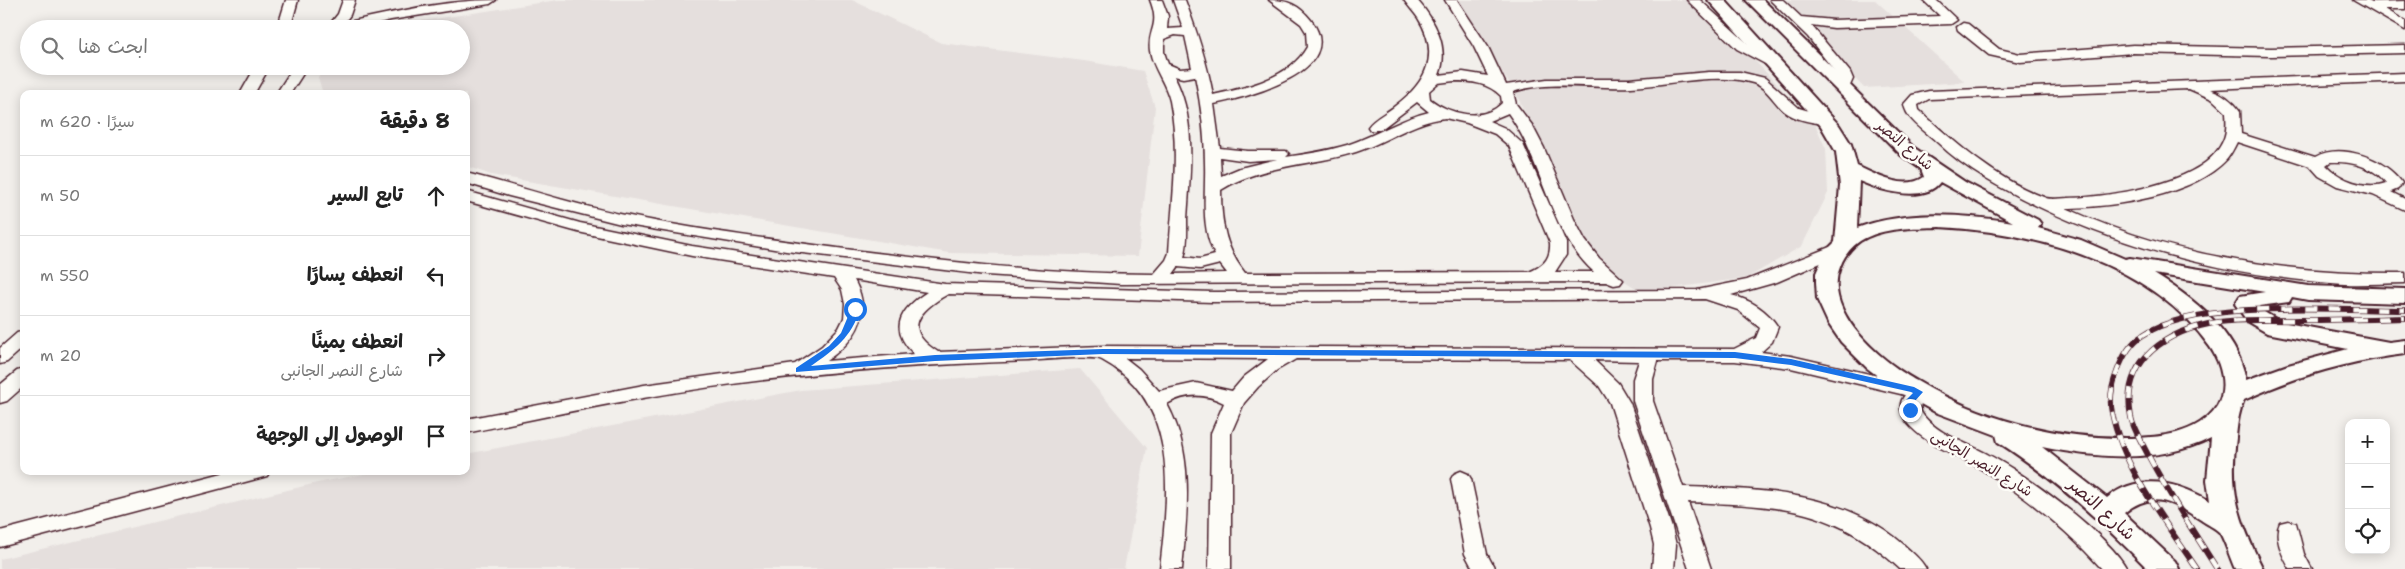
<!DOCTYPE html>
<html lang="ar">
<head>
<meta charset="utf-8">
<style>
  body { margin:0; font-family:"Shantell Sans","Playpen Sans Arabic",sans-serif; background:#f6f6f6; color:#222; direction:rtl }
  .controls { position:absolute; right:15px; bottom:15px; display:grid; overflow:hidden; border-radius:10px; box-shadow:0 2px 12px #0003 }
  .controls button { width:45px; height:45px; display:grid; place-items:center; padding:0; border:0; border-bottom:1px solid #e0e0e0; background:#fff; color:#222; font:25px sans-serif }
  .stop { position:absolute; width:15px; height:15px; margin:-11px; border:4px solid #1a73e8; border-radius:50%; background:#fff }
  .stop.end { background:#1a73e8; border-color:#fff; box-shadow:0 1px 5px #0008 }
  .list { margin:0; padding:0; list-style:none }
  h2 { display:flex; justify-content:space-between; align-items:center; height:65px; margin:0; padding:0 20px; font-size:21px }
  h2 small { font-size:16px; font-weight:400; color:#767676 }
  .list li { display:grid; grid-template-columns:32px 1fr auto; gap:15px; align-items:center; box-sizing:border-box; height:80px; padding:0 20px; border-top:1px solid #e0e0e0 }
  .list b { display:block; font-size:19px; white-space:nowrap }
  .list p { margin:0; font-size:16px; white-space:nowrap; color:#767676 }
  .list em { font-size:16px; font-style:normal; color:#767676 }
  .icon { flex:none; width:28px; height:28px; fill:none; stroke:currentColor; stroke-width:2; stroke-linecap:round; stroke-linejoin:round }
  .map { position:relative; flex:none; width:2405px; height:569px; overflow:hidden; direction:ltr }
  .search { position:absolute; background:#fff; box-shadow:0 2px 12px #0003; left:20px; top:20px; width:450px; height:55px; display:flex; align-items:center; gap:12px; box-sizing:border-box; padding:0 18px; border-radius:28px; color:#767676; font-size:19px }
  .panel { position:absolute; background:#fff; box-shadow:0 2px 12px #0003; left:20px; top:90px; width:450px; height:385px; border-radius:10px; direction:rtl }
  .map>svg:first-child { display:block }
  .built { fill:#e5dfdd }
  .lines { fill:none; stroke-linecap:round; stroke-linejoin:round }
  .minor-casing { stroke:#4a1f2b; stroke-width:3 }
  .major-casing { stroke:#4a1f2b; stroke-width:4 }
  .minor { fill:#fdfcf7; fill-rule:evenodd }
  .major { fill:#fdfcf7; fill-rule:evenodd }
  .rail-casing { stroke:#4a1f2b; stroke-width:6 }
  .rail { stroke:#fdfcf7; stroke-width:4.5; stroke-dasharray:12; stroke-linecap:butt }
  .route { fill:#1a73e8 }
  .labels { text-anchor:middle; stroke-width:5; stroke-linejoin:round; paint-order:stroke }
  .street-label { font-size:15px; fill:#4a1f2b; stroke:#fdfcf7 }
  .near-street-label { font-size:18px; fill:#4a1f2b; stroke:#fdfcf7 }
</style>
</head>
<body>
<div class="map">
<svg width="2405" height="569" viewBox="0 0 2405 569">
  <rect width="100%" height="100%" fill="#f2efeb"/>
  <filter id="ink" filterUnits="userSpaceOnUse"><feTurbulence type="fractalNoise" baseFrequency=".02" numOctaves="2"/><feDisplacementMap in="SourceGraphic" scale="10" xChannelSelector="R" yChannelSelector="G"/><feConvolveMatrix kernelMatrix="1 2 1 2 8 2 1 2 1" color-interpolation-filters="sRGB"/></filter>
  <g filter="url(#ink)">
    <g class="built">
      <path d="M558 0H852L941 43 1084 61 1143 71 1155 107 1138 256 949 253 491 175 466 166V94H323L318 77 327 66H461V29H368Z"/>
      <path d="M1457 0H1697L1815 124 1826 149 1828 193 1802 246 1747 278 1642 292 1617 276 1591 250 1517 96Z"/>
      <path d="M1779 0H1875L1965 82 1864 88Z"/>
      <path d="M1080 369 1147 448 1124 569H0V559L317 483 379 471H466V454L801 390Z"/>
    </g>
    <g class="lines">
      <g class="minor-casing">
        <g id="minor">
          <path d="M286 0H298L290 29H277Z"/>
          <path d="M343 0H355L350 15 344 23C394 12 445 0 496 0L490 4 391 20 353 29H326L338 14Z"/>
          <path d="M1150 0H1162L1168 16 1167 29 1183 28 1173 0H1185C1197 32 1207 62 1213 95 1246 88 1290 78 1307 47L1306 32 1301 24 1269 0C1288 0 1299 5 1311 20 1350 71 1247 97 1214 104L1220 148 1248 151H1286L1289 154 1286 157C1307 154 1327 151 1347 145 1375 136 1400 119 1429 112L1417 102 1380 130H1370L1368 127C1374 118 1387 113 1395 106 1426 83 1441 55 1418 18 1414 12 1408 6 1404 0H1417C1435 20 1450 48 1439 75L1463 72 1488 76 1474 47 1445 0H1457L1488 47 1506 85 1547 79H1629L1709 72H1740L1765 78 1799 108 1829 117 1831 120 1824 124C1811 122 1795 120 1784 111 1774 103 1767 87 1753 83 1718 72 1668 85 1631 87 1593 89 1550 80 1513 92L1516 104 1532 125 1544 148 1574 219 1585 240 1599 258 1623 280 1620 284 1614 285 1606 282 1121 284 986 275 786 251 621 224 509 196 466 183V173C518 186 568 203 620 214 694 230 770 239 845 249 947 262 1051 274 1154 274L1166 260 1169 253C1172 202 1180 151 1170 101 1166 83 1153 69 1150 51 1147 29 1161 27 1150 0ZM1175 35 1185 36 1192 68 1180 69 1168 64 1164 52V39ZM1174 76 1183 78 1195 76C1201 105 1205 135 1205 164 1206 194 1200 228 1215 255L1200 259 1184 257C1188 246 1187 231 1187 219 1190 172 1197 119 1174 76ZM1454 81C1472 81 1488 83 1501 96L1502 103C1483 123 1449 114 1430 99L1429 91 1438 83ZM1508 113C1544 162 1548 231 1594 272H1555L1566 255V243L1523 144 1505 128 1489 121ZM1445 118 1467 123 1495 134 1509 146 1550 243C1551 259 1543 266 1529 272L1245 273C1225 248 1221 222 1221 190 1262 164 1311 166 1356 152 1387 142 1412 122 1445 118ZM1220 157 1248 161 1277 159 1240 168 1221 176ZM1220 264 1227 273 1173 274 1178 267 1200 269Z"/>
          <path d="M1687 0H1700L1747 43 1783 64 1776 68 1771 67 1737 49Z"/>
          <path d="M1770 0H1783L1801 17 1834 20 1940 16 1923 0H1936L1957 20 1951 24 1834 28 1811 25 1850 72 1853 79 1848 90 1843 91 1836 87 1839 79 1836 73 1808 37Z"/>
          <path d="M2353 0H2368L2372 2 2405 1V9H2385L2405 21V30Z"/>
          <path d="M1963 23 1968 24 1999 49 2020 54 2133 45 2271 48 2405 45V53L2271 56 2133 53 2020 62 1989 55 1958 30 1957 27Z"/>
          <path d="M256 66H270L254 94H240Z"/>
          <path d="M294 66H308L290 94H276Z"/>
          <path d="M2405 73V81L2210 89C2222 93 2232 100 2240 111L2241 134 2315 157C2342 142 2386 159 2402 183L2398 189 2391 192 2405 199V210L2373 195 2337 186 2319 176 2310 166 2237 142C2234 148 2231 154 2227 159 2193 196 2115 207 2066 208 2171 257 2290 274 2405 273V283C2385 283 2364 285 2344 284 2239 277 2132 252 2037 206 2002 189 1966 170 1938 143 1927 132 1906 120 1904 104L1912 95 1929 91ZM2189 89 2212 99 2226 112C2227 128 2227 138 2217 151 2192 185 2108 197 2068 198 2062 198 2052 200 2046 198 1997 180 1956 144 1919 110L1918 105 1929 99ZM2330 162C2350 161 2374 166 2386 183 2366 190 2340 180 2326 165Z"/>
          <path d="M466 191 580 223 692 246 945 284 1213 292 1697 290 1747 280 1840 243 1846 244 1848 248 1846 252 1777 282 1731 295C1751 300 1767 310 1778 327L1772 342 1761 352 1791 356 1926 387 1929 392C1924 400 1916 405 1923 415 1938 435 1968 443 1989 455 2025 474 2108 534 2127 569H2102C2067 530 2026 496 1981 469 1959 455 1931 447 1912 428 1903 419 1896 406 1905 395L1791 368 1735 361H1658L1653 379V401L1683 487C1758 489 1843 491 1903 544 1911 552 1921 559 1926 569H1900C1832 505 1777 506 1688 502L1711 569H1689L1633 401V379L1639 361 1594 360 1618 383 1630 403 1672 528 1676 545 1674 569H1652L1654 545 1650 528 1610 403 1599 386 1570 360 1296 359 1277 370 1258 387 1244 403 1231 433V569H1209L1211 433 1224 403C1205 393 1186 393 1167 404 1195 455 1187 513 1182 569H1160C1168 495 1181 402 1102 360 1094 355 1040 360 1028 361 899 365 770 375 643 398 584 408 525 421 466 433V419L644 385 795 364 822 346 839 328 844 318 845 304 842 290 834 278 692 256 578 232 466 201ZM854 280 927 292C900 309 888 329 914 354L826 361C855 341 874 315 854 280ZM948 294 1213 302 1705 299 1738 310 1760 328 1756 338 1734 349 1103 346 938 352C902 330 918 311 948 294ZM1125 358 1268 359 1244 377 1232 391 1196 383 1159 391 1139 369Z"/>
          <path d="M24 331V347L7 362 0 364V348L17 333Z"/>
          <path d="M24 369V386L7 401 0 403V385L17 371Z"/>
          <path d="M230 471H270L267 476 260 478 0 547V531Z"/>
          <path d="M1461 471 1468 474 1471 479 1487 554 1495 569H1473L1465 554 1451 479 1454 474Z"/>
          <path d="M2288 521 2296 523 2304 554 2312 569H2290C2283 557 2273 537 2280 523Z"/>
        </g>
      </g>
      <g class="major-casing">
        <path id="major" d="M1708 0H1725L1839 125 1851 144 1857 166C1876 175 1905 191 1924 177L1921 169 1901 155 1746 0H1763L1913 147 1965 182 2038 220 2041 224 2038 228 2081 240 2125 259 2130 258 2308 286 2405 289V303L2308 300 2292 297 2289 302 2259 306 2264 312 2281 322 2389 342 2405 340V354C2348 361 2296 376 2244 400 2239 411 2237 425 2236 438 2229 492 2239 520 2263 569H2235C2230 558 2226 544 2220 533 2216 528 2206 524 2201 520 2174 503 2152 489 2124 513L2175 561 2179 569H2148C2102 522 2054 478 1998 442L1996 435 1935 412 1899 392 1867 368 1841 342 1828 323 1817 299 1816 282V273L1826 251 1835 242 1840 186 1836 152 1821 126ZM1859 181C1879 190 1924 204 1940 182L2013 222C1961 214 1906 210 1857 228ZM1939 227C2037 232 2151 263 2210 347 2221 363 2228 388 2217 406 2198 435 2158 438 2126 438 2053 438 1980 419 1917 381 1882 361 1822 313 1840 267 1844 256 1850 248 1860 241 1883 227 1914 228 1939 227ZM2154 274 2265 292 2240 296 2235 304 2248 322 2267 333 2348 349 2288 365 2246 380C2238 333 2192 297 2154 274ZM2211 438 2207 480 2210 501C2177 482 2139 472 2107 498L2042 447C2096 458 2160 464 2211 438Z"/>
      </g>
      <use href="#minor" class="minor"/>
      <use href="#major" class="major"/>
      <g class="rail-casing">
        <g id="rail">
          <path d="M2197 569C2165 521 2124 471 2112 413 2109 399 2112 385 2117 372 2122 358 2130 343 2143 335 2197 299 2339 310 2405 310"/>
          <path d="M2217 569C2192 529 2166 491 2145 449 2140 439 2133 428 2131 417 2120 359 2168 330 2219 322 2245 318 2273 321 2299 320 2334 320 2370 319 2405 318"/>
        </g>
      </g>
      <use href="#rail" class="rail"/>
    </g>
  </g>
  <path class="route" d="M852 307 860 309C852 337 834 350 811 366L935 355 1103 349 1735 352 1791 359 1914 387 1923 392 1915 401V410L1910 413 1906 410V400L1913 393 1911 392 1791 365 1735 358 1103 354 935 361 796 372V368L829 346 841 333Z"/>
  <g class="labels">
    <g class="street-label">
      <text transform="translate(1905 145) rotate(40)" y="5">شارع النصر</text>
      <text transform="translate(1982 463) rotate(31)" y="5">شارع النصر الجانبى</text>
    </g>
    <g class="near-street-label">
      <text transform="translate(2102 509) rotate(42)" y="6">شارع النصر</text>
    </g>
  </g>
</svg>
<div class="controls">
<button>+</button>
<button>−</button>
<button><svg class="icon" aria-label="locate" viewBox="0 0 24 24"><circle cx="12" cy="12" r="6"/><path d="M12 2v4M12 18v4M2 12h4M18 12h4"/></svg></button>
</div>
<div class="stop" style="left:855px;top:309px"></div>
<div class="stop end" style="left:1910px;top:410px"></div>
<div class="search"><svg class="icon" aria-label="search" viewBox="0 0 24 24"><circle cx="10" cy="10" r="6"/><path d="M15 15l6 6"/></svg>ابحث هنا</div>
<section class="panel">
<h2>8 دقيقة<small>سيرًا · 620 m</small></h2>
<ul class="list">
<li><svg class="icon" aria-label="ahead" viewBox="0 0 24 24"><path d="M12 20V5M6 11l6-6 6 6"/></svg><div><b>تابع السير</b></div><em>50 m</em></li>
<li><svg class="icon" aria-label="left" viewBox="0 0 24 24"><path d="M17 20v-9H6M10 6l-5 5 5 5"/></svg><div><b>انعطف يسارًا</b></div><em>550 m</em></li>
<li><svg class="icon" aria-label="right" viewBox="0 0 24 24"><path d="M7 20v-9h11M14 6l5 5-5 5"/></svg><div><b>انعطف يمينًا</b><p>شارع النصر الجانبى</p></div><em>20 m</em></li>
<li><svg class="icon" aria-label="arrive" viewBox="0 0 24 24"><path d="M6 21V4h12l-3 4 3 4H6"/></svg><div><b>الوصول إلى الوجهة</b></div></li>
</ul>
</section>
</div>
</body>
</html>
